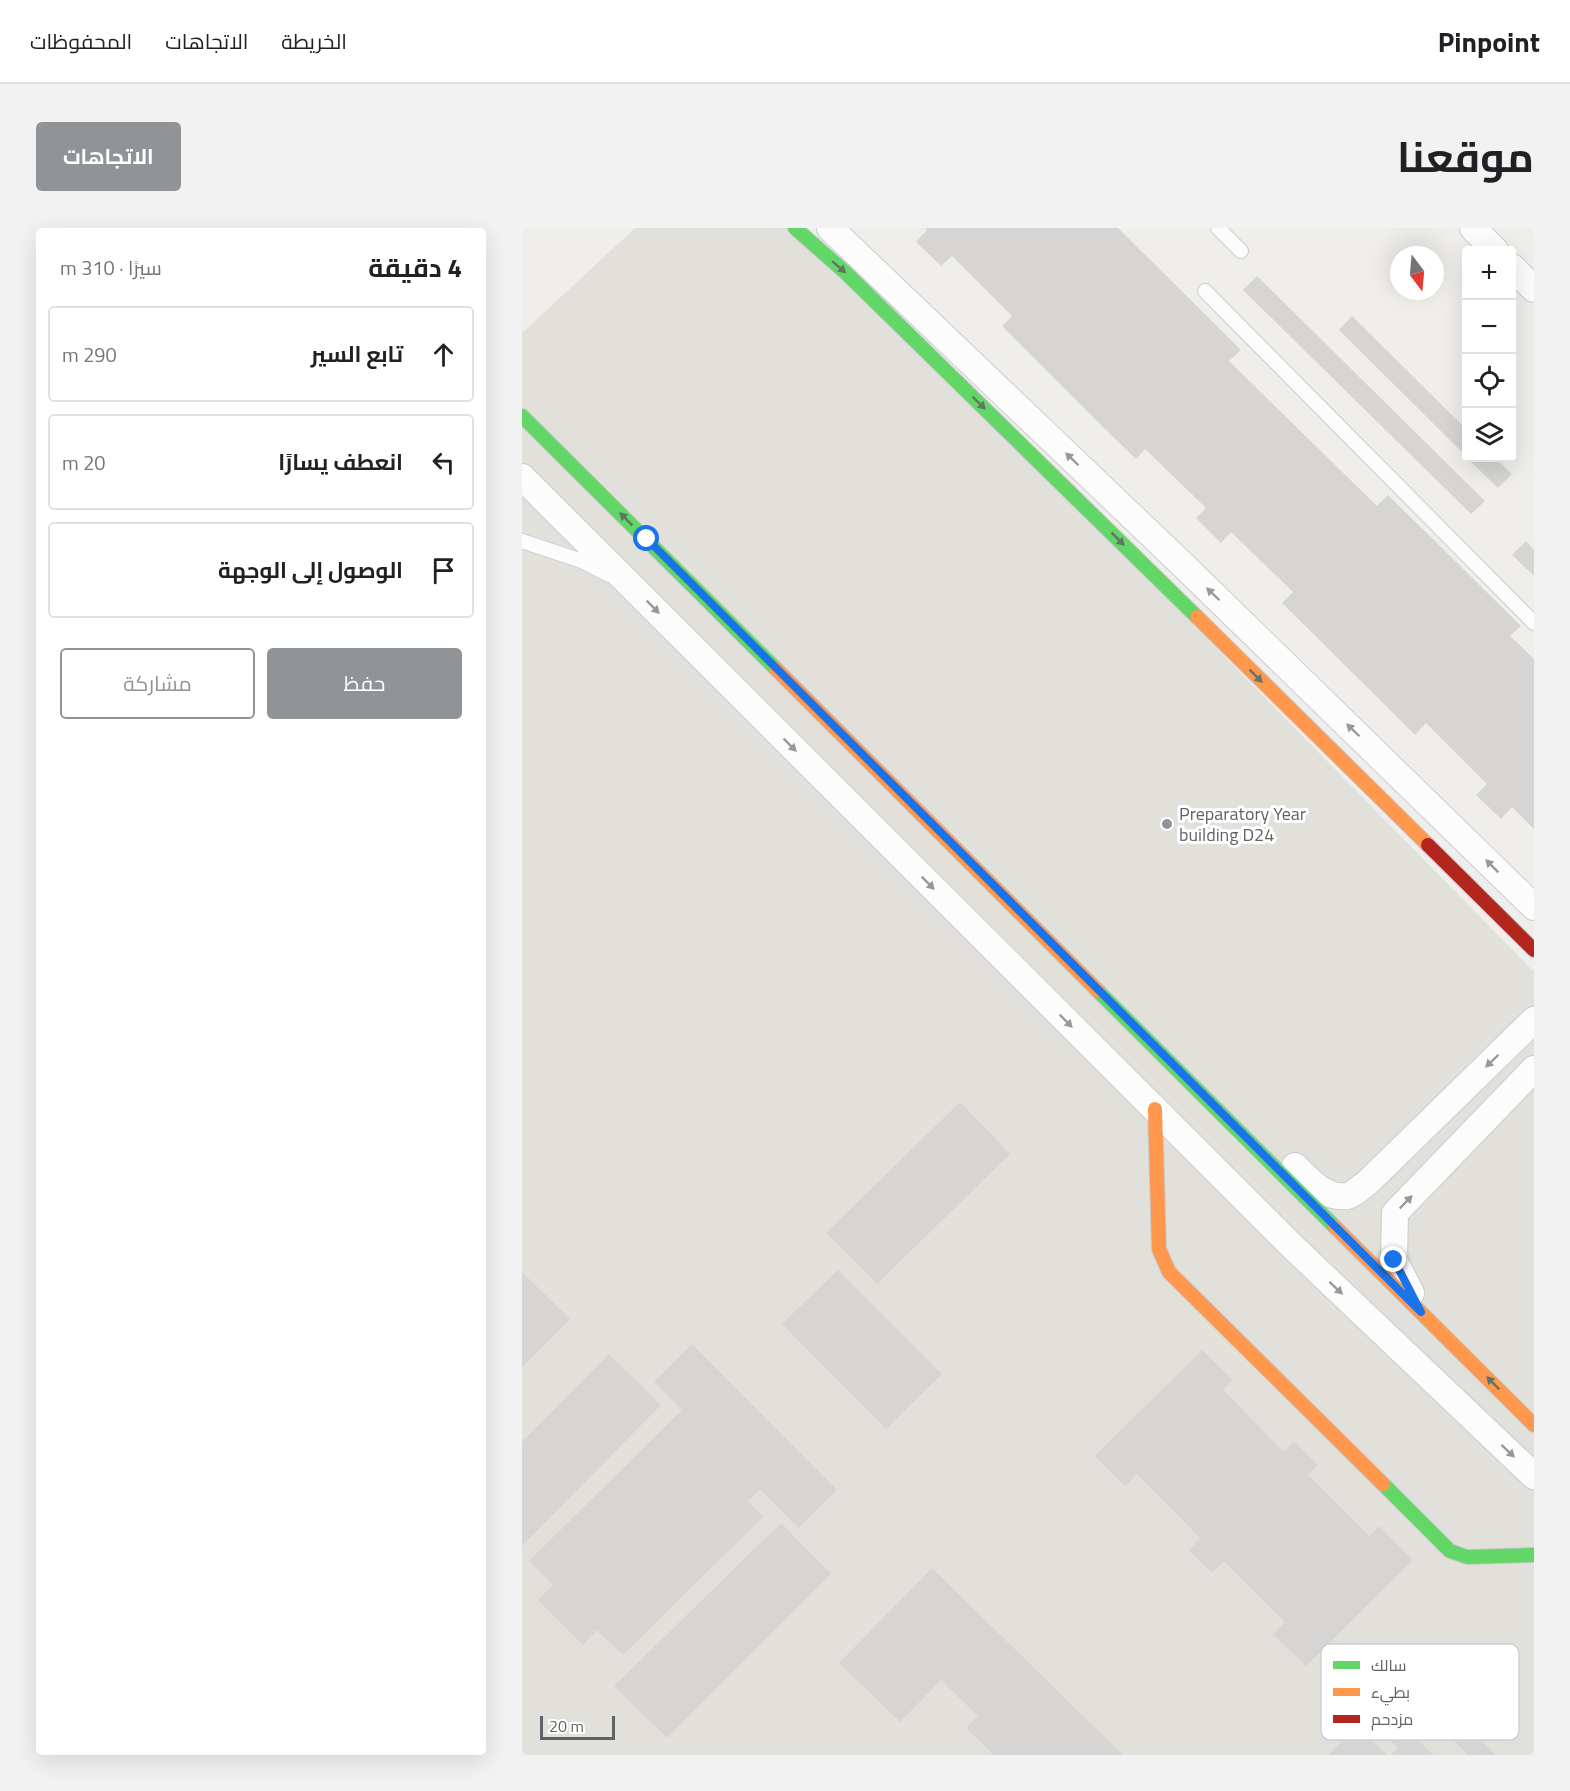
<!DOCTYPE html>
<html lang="ar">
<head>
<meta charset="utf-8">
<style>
  body { margin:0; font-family:"Titillium Web",Cairo,sans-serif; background:#f2f2f2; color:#202124; direction:rtl }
  .controls { position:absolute; right:18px; top:18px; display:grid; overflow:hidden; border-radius:6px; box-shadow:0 6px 24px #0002 }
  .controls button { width:54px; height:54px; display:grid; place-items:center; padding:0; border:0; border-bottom:2px solid #e0e0e0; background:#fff; color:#202124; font:30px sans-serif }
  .compass { position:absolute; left:868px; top:18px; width:54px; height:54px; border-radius:50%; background:#fff; box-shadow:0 6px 24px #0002; rotate:164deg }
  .scale { position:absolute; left:18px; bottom:15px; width:75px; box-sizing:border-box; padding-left:6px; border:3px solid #5f6368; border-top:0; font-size:16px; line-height:21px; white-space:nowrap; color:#5f6368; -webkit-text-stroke:4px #fff; paint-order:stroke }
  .stop { position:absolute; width:18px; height:18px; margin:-14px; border:4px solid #1a73e8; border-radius:50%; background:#fff }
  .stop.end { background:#1a73e8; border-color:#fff; box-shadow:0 2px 6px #0008 }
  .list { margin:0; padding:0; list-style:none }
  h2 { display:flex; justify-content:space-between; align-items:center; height:78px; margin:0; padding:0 24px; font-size:26px }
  h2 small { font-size:20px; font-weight:400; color:#757577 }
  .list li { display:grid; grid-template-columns:39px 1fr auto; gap:18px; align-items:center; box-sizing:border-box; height:96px; margin:0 12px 12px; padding:0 12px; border:2px solid #e0e0e0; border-radius:6px }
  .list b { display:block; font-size:22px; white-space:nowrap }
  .list em { font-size:20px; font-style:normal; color:#757577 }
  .actions { display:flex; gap:12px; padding:18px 24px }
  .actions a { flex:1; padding:14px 0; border:2px solid #919496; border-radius:6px; text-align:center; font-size:21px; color:#919496 }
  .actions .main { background:#919496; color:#fff }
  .icon { flex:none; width:33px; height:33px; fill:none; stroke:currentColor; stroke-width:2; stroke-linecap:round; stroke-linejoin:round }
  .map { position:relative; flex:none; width:1012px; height:1527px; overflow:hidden; direction:ltr; border-radius:6px }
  header { display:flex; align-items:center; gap:36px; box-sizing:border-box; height:84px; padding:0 30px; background:#fff; border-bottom:2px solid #e0e0e0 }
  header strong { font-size:28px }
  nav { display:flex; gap:33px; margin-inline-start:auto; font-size:21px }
  .intro { display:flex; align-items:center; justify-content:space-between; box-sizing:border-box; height:144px; padding:0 36px }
  h1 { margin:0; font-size:42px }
  .button { padding:15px 27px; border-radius:6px; background:#919496; color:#fff; font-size:21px; font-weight:700 }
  main { display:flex; gap:36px; padding:0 36px }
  aside { flex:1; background:#fff; border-radius:6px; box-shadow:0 6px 24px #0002 }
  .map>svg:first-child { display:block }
  .education { fill:#e2e0da }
  .building { fill:#d6d5d3 }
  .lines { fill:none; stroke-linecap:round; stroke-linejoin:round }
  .lane-casing { stroke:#cbcccc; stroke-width:16 }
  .street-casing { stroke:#cbcccc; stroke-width:28 }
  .fast-casing { stroke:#cacacb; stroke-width:16 }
  .slow-casing { stroke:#cacacb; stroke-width:16 }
  .jam-casing { stroke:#cacacb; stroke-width:16 }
  .lane { stroke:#fdfcfc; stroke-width:14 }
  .street { stroke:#fdfcfc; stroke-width:26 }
  .fast { stroke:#63d668; stroke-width:14 }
  .slow { stroke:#ff974d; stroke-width:14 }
  .jam { stroke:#b3261e; stroke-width:14 }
  .oneway { fill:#607468 }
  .oneway2 { fill:#96999c }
  .route { stroke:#1a73e8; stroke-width:8 }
  .poi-dot { fill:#919496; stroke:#fff; stroke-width:2 }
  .labels { text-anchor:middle; stroke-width:6; stroke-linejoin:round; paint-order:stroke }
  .poi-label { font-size:18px; fill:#5f6368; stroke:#fff; text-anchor:start }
  .key { fill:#fff; stroke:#cfd0d2; stroke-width:1.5 }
  .key-label { font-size:16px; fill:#5f6368 }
</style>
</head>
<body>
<header>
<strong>Pinpoint</strong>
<nav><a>الخريطة</a><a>الاتجاهات</a><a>المحفوظات</a></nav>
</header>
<div class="intro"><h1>موقعنا</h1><a class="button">الاتجاهات</a></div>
<main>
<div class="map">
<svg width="1012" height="1527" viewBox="0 0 1012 1527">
  <rect width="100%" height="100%" fill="#efeeea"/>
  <path class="education" d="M113 0H282L1012 744V1527H0V105Z"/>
  <g class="building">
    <path d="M403 0H596L719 122 707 133 855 278 866 267 999 398 988 408 1012 431V601L990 579 979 591 954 567 965 556 904 495 893 507 860 474 760 375 771 364 709 304 699 315 674 290 684 280 623 221 614 231 582 200 480 98 490 88 430 28 419 38 394 14 405 2Z"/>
    <path d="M735 48 963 273 949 286 721 62Z"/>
    <path d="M830 88 945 202V229L817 102Z"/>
    <path d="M945 230H973L990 246 976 260Z"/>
    <path d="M1004 313 1012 322V348L990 327Z"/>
    <path d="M438 874 488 926 355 1056 304 1005Z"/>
    <path d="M316 1042 420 1146 364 1201 260 1096Z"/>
    <path d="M0 1044 48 1091 0 1139Z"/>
    <path d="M170 1116 315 1262 277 1300 238 1261 226 1273 241 1289 101 1427 75 1402 61 1417 16 1372 31 1357 7 1333 160 1182 132 1154Z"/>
    <path d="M680 1122 711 1152 701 1162 762 1224 772 1213 796 1237 786 1247 847 1308 857 1298 891 1332 784 1438 751 1406 763 1394 702 1333 690 1345 667 1322 678 1310 615 1246 603 1258 573 1228Z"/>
    <path d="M87 1126 139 1177 0 1318V1214Z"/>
    <path d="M259 1295 309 1346 145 1510 92 1458Z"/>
    <path d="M410 1340 601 1527H472L444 1500 456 1488 419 1452 378 1494 317 1435Z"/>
    <path d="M881 1435 974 1527H946L867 1449Z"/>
    <path d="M854 1470 911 1527H869L876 1520 840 1484Z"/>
    <path d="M836 1498 865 1527H806Z"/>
  </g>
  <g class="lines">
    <g class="lane-casing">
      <g id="lane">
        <path d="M696 0 719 23"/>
        <path d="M683 63 1012 395"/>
        <path d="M0 313 60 333 87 347"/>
      </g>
    </g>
    <g class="street-casing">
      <g id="street">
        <path d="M308 0 661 337 1012 679"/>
        <path d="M951 0 973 22"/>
        <path d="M990 39 1012 61"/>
        <path d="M0 249 772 1020 1012 1248"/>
        <path d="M773 938C787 952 803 971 825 968 832 967 839 959 845 955L1012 792"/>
        <path d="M889 1065 872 1032 873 985 1012 841"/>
      </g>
    </g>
    <g class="fast-casing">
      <g id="fast">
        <path d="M273 0 324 45 675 389"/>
        <path d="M0 188 254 441"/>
        <path d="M576 763 813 999"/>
        <path d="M861 1256 928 1323 945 1329 1012 1327"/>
      </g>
    </g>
    <g class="slow-casing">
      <g id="slow">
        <path d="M675 389 906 617"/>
        <path d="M254 441 576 763"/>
        <path d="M633 881 637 1021 647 1044 861 1256"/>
        <path d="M813 999 1012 1197"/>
      </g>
    </g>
    <g class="jam-casing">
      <path id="jam" d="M906 617 1012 722"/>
    </g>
    <use href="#lane" class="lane"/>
    <use href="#street" class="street"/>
    <use href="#fast" class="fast"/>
    <use href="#slow" class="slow"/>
    <use href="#jam" class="jam"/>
  </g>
  <defs><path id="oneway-solid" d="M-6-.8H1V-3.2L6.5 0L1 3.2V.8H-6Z" transform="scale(1.5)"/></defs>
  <g class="oneway">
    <use href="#oneway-solid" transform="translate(317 39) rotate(41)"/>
    <use href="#oneway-solid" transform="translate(457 175) rotate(44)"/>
    <use href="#oneway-solid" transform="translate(104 291) rotate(-135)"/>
    <use href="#oneway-solid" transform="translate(596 311) rotate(45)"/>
    <use href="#oneway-solid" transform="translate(734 448) rotate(45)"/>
    <use href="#oneway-solid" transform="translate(971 1155) rotate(-135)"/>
  </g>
  <g class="oneway2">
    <use href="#oneway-solid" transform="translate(550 231) rotate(-136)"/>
    <use href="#oneway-solid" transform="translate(691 366) rotate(-136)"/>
    <use href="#oneway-solid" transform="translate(131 379) rotate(45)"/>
    <use href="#oneway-solid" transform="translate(831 502) rotate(-136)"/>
    <use href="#oneway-solid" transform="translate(268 517) rotate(45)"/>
    <use href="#oneway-solid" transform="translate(970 638) rotate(-135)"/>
    <use href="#oneway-solid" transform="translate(406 655) rotate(45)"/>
    <use href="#oneway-solid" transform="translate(544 793) rotate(45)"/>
    <use href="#oneway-solid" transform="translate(970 833) rotate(136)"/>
    <use href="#oneway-solid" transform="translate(884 974) rotate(-46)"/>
    <use href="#oneway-solid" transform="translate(814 1060) rotate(43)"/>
    <use href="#oneway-solid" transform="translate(986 1223) rotate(43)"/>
  </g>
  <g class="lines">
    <path class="route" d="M125 311 899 1084 872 1032"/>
  </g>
  <circle class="poi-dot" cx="645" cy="596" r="6"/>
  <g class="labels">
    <g class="poi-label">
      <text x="657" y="592">Preparatory Year<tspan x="657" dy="21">building D24</tspan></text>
    </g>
  </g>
  <rect x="799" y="1416" width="198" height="96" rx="9" class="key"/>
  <rect x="811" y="1433" width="27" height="8" fill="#63d668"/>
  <rect x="811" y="1460" width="27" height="8" fill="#ff974d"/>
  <rect x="811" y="1487" width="27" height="8" fill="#b3261e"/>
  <g class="key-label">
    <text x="849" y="1443">سالك</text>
    <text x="849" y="1470">بطيء</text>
    <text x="849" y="1497">مزدحم</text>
  </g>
</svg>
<div class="controls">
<button>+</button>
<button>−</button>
<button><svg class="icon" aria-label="locate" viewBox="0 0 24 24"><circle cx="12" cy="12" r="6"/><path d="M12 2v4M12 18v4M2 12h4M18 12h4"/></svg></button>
<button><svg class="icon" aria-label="layers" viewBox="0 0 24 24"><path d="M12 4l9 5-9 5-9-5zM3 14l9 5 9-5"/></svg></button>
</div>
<svg class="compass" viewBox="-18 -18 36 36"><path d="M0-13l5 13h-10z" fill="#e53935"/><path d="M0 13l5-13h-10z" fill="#757577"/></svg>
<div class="scale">20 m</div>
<div class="stop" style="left:125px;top:311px"></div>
<div class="stop end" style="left:872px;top:1032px"></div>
</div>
<aside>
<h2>4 دقيقة<small>سيرًا · 310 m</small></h2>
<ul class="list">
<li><svg class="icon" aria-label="ahead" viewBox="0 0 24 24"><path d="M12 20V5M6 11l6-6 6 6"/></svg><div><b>تابع السير</b></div><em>290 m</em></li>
<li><svg class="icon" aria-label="left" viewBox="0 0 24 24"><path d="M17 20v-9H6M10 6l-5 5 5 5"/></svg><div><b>انعطف يسارًا</b></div><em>20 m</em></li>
<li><svg class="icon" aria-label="arrive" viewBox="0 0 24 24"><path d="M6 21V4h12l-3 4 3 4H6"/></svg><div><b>الوصول إلى الوجهة</b></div></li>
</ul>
<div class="actions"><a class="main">حفظ</a><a>مشاركة</a></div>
</aside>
</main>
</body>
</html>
